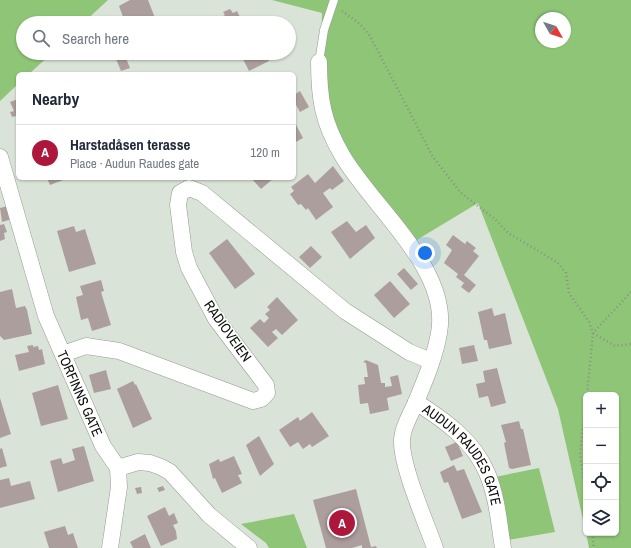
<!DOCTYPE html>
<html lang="en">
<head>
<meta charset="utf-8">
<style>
  body { margin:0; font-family:"Archivo Narrow",sans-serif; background:#f2f2f3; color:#1f2937 }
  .controls { position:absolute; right:12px; bottom:12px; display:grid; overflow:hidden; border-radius:6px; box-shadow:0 1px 3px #0004 }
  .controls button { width:36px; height:36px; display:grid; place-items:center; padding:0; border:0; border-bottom:1px solid #e0e1e3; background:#fff; color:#1f2937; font:20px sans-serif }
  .compass { position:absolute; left:535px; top:12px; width:36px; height:36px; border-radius:50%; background:#fff; box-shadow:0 1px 3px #0004; rotate:129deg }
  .you { position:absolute; left:425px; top:253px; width:14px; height:14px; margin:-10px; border:3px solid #fff; border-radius:50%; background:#1a73e8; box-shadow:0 0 0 6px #1a73e833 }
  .badge { display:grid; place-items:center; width:26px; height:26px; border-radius:50%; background:#ac173b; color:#fff; font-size:13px; font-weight:700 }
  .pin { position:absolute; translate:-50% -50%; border:2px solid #fff; box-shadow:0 1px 4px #0006 }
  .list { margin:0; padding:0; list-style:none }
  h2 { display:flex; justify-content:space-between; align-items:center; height:52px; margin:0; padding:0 16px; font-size:17px }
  h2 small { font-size:13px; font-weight:400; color:#747a83 }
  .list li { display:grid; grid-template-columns:26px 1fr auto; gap:12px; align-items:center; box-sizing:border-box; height:56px; padding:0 16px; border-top:1px solid #e0e1e3 }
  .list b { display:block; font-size:15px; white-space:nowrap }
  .list p { margin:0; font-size:13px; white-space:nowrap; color:#747a83 }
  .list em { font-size:13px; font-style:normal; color:#747a83 }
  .icon { flex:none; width:22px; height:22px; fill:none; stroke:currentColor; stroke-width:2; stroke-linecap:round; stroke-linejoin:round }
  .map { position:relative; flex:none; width:631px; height:548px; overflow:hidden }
  .search { position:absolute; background:#fff; box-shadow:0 1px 3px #0004; left:16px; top:16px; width:280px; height:44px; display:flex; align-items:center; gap:10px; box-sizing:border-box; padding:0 14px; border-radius:22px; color:#747a83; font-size:15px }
  .panel { position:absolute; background:#fff; box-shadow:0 1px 3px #0004; left:16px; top:72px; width:280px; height:108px; border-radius:6px }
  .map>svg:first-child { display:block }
  .green { fill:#8ec576; fill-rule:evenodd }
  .building { fill:#ad9e9e }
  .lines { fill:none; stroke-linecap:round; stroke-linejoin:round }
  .lane-casing { stroke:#949b91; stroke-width:9 }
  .street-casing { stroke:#949b91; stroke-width:17 }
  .path { stroke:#8a9188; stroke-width:2.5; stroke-dasharray:1 3; stroke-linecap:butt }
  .lane { stroke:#fff; stroke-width:8 }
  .street { stroke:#fff; stroke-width:16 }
  .labels { text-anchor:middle; stroke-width:3; stroke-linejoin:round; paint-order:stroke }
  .street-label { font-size:14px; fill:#0c0f0b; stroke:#fff }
</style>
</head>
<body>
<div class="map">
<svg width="631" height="548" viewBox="0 0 631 548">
  <rect width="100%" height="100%" fill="#dae3d7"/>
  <g class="green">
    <path d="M0 0H108L83 23H23V53H52L29 74H18V84L0 101Z"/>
    <path d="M272 0H631V548H589L586 533H616V395H586V533L558 409 478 203 410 244 320 110 322 13ZM541 18H565V42H541Z"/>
    <path d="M539 468 555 532 508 540 495 477Z"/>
    <path d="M294 514 307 548H269L266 543 241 524Z"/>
  </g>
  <g class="building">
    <path d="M130 0H148L157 23H132V19L125 22 119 6Z"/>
    <path d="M230 9 233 13 237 11 243 23H215L213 21 225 15 223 12Z"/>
    <path d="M118 53H124L130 68 121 71 114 54Z"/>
    <path d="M237 53H265L269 61 249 71 243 59 240 60Z"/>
    <path d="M300 91 309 107 300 112 294 101V95Z"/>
    <path d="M18 99V123L16 116 12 117 10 112 14 111 10 102Z"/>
    <path d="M294 121 303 138 294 143Z"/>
    <path d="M333 166 344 181 332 190 330 188 323 193 333 207 316 220 308 208 306 210 301 204 298 205 290 194 294 191 291 187 308 174 315 183Z"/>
    <path d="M47 178H62L63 180 50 185Z"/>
    <path d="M251 178H274L261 189Z"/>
    <path d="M8 206 12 219 2 222 0 208Z"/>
    <path d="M347 221 356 232 366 225 375 238 350 259 331 232Z"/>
    <path d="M4 224 7 232 4 233 5 239 0 241V225Z"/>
    <path d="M74 226 76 232 85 229 96 264 69 272 57 231Z"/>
    <path d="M453 235 465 244 467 241 476 248 473 251 479 256 464 275 476 285 469 293 461 287 464 283 456 277 458 274 444 263 452 250 446 245Z"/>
    <path d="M227 239 255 274 235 289 209 253Z"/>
    <path d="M311 246 322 257 310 268 299 257Z"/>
    <path d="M404 268 418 284 411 290 397 274Z"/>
    <path d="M101 280 104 291 101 292 111 325 92 331 88 318 81 320 76 297 83 295 80 286Z"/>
    <path d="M390 281 410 304 394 318 374 295Z"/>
    <path d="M12 289 16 308 25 306 27 310 32 334 4 340 0 336V292Z"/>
    <path d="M277 297 298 320 282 335 276 329 272 332 278 338 268 347 250 328 260 319 264 323 269 318 265 314 270 310 267 307Z"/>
    <path d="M492 308 494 316 505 313 512 344 489 349 487 340H484L478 312Z"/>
    <path d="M33 345V347L38 346 39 350 42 349 45 364 19 371 15 355 29 352 27 346Z"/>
    <path d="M474 345 478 361 462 364 459 348Z"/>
    <path d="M366 360 378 365 381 383H385V387L392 386 390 377 398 375 402 394 387 398 389 410 370 414 368 403 360 404 358 385 365 384 364 377H368L366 363 363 362Z"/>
    <path d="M497 368 506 403 491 407 488 396 479 398 476 384 485 382 483 371Z"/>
    <path d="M106 370 111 389 94 393 89 375Z"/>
    <path d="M133 381 135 385 136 384 152 419 133 428 117 389Z"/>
    <path d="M58 385 68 419 41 426 32 393Z"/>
    <path d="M0 398 11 434 0 438Z"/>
    <path d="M312 412 329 436 312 447 310 444 303 449 298 442 290 447 279 430 298 417 300 421Z"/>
    <path d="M519 421 521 429H523L531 465 512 469 509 468 504 443 506 442 501 425Z"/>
    <path d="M259 436 274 464 260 476 246 445Z"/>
    <path d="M457 442 463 456 451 461 445 447Z"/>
    <path d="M84 446 94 481 58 492 50 461 61 458 63 464 75 460 72 449Z"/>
    <path d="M2 448 7 466 0 468V449Z"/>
    <path d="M234 456 242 474 238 475 242 483 222 493 215 478 213 479 209 464 219 459 220 462Z"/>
    <path d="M454 465 457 471 464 469 482 512 462 519 448 482 444 483 440 472Z"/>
    <path d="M9 478 11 486 30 481 35 499 0 508V480Z"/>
    <path d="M163 486 165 490 159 492 157 488Z"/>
    <path d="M141 487 142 493 137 494 135 488Z"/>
    <path d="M356 489 371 547 376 546 377 548H362V545L352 548H326L313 500Z"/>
    <path d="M165 507 169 516 174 513 178 523 173 525 176 531 177 539 161 546 147 516Z"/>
    <path d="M65 526 68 535 73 533 78 548H49L44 532Z"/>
    <path d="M145 534 151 548H133L130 542Z"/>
  </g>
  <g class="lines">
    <g class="lane-casing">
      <path id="lane" d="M319 62 324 30 334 0"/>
    </g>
    <g class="street-casing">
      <g id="street">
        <path d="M319 62C319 99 323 123 342 155 371 206 451 269 439 333 435 357 425 380 416 402"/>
        <path id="s1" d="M0 157 46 316 103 446 118 468 138 462 150 463 161 467 170 472 209 515 249 548"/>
        <path d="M63 354 86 346 119 351 253 401 261 399 267 393 266 385 216 319 189 268 184 252 178 205 180 193 189 188 202 193 345 311 409 352 431 361"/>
        <path d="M110 548 119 487 118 468"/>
        <path id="s2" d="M435 548C426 522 400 464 402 439 403 426 411 414 416 402 444 420 474 441 487 473 497 496 499 523 503 548"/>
      </g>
    </g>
    <g class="path">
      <path d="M342 11 360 24 370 36 433 157 461 193 495 219 508 233 557 262 566 273 569 293 589 322 593 333 587 395"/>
      <path d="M631 292 593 333 615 346 631 344"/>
      <path d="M586 401 580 454 586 494"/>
      <path d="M592 533 594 548"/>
    </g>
    <use href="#lane" class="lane"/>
    <use href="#street" class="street"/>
  </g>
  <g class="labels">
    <g class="street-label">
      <text transform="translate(228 331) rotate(55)" y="5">RADIOVEIEN</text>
      <text dy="5" stroke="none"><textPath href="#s1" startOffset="250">TORFINNS GATE</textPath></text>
      <text dy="5" stroke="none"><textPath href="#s2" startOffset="227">AUDUN RAUDES GATE</textPath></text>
    </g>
  </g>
</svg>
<div class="controls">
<button>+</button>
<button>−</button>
<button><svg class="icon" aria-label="locate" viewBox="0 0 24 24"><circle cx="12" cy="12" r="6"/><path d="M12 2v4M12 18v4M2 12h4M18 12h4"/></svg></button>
<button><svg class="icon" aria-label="layers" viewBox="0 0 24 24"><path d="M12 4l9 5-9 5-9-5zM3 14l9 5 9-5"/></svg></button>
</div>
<svg class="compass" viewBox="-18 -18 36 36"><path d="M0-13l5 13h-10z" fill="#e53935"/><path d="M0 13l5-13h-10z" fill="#747a83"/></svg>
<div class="you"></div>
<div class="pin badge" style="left:342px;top:523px">A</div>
<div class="search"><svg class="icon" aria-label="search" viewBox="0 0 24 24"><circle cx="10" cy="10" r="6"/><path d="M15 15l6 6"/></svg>Search here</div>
<section class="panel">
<h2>Nearby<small></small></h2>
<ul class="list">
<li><span class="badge">A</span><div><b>Harstadåsen terasse</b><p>Place · Audun Raudes gate</p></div><em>120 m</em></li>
</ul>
</section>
</div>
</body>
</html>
